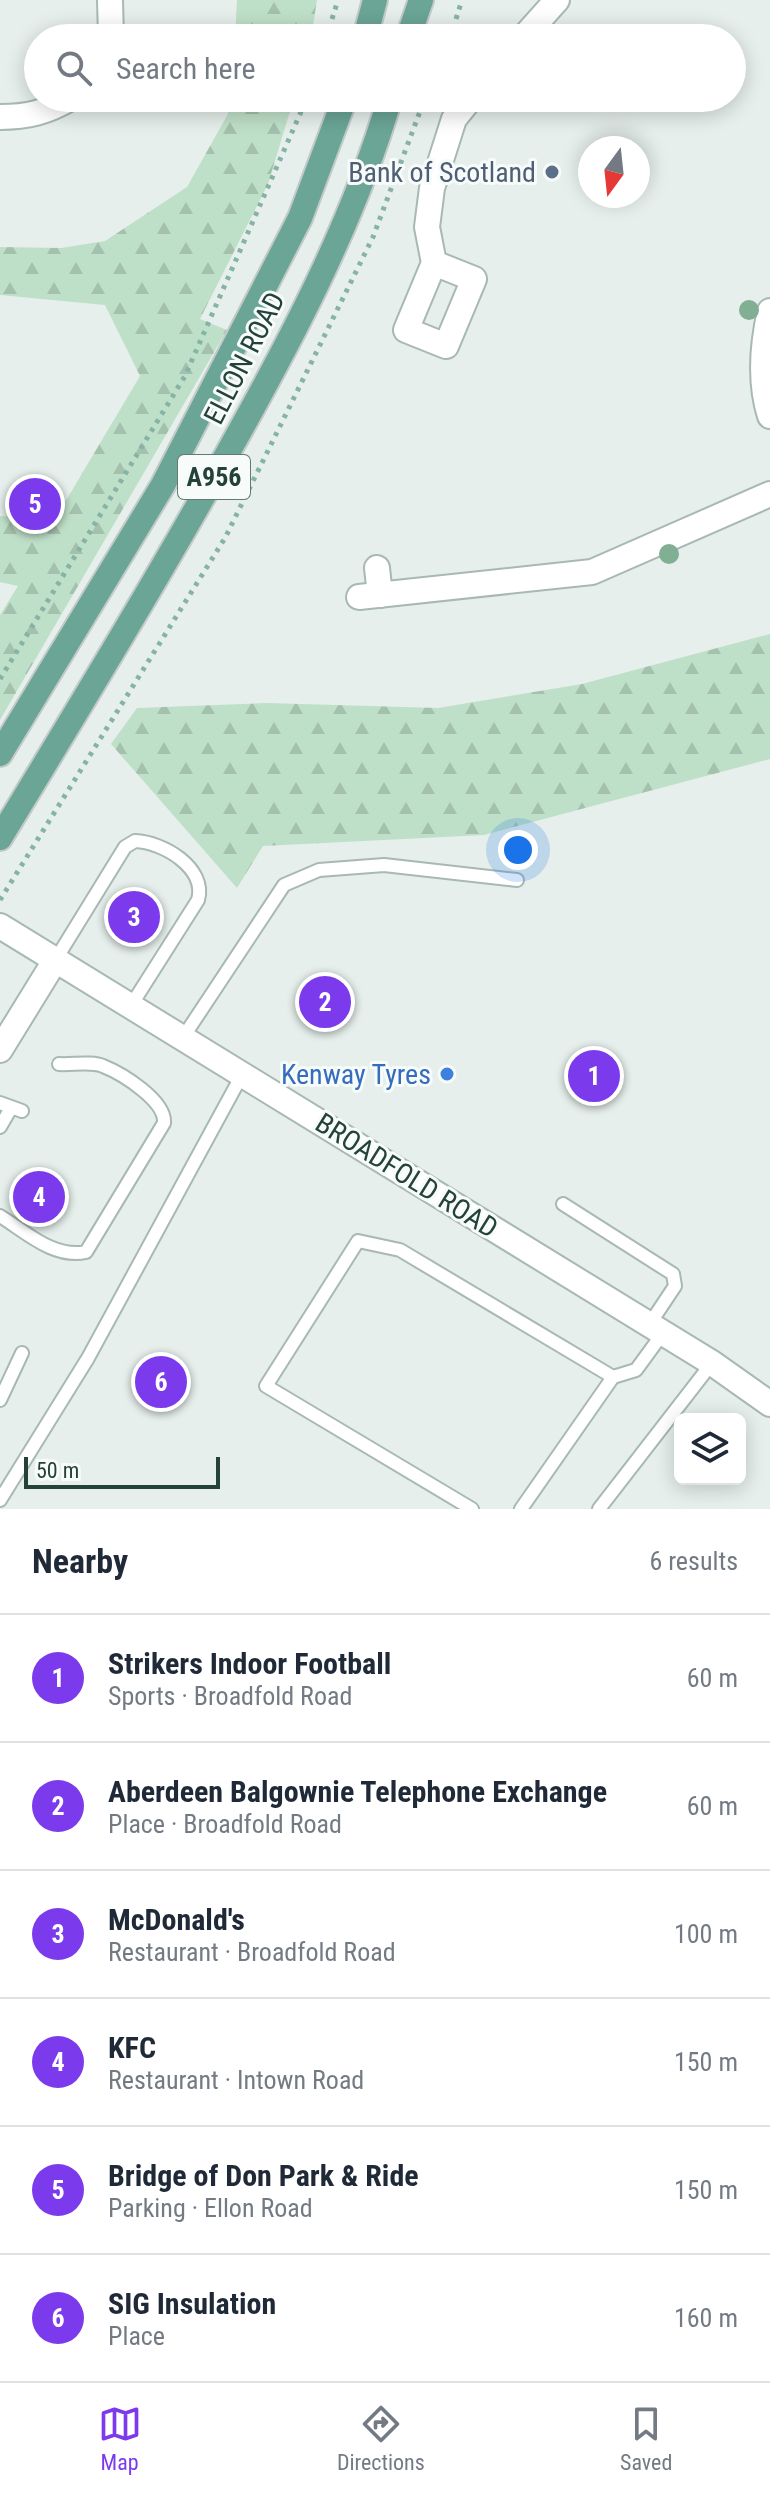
<!DOCTYPE html>
<html lang="en">
<head>
<meta charset="utf-8">
<style>
  body { margin:0; font-family:"Roboto Condensed",sans-serif; background:#f6f6f7; color:#1f2937 }
  .controls { position:absolute; right:24px; bottom:24px; display:grid; overflow:hidden; border-radius:12px; box-shadow:0 4px 20px #0003 }
  .controls button { width:72px; height:72px; display:grid; place-items:center; padding:0; border:0; border-bottom:2px solid #e0e1e3; background:#fff; color:#1f2937; font:40px sans-serif }
  .compass { position:absolute; left:578px; top:136px; width:72px; height:72px; border-radius:50%; background:#fff; box-shadow:0 4px 20px #0003; rotate:195deg }
  .scale { position:absolute; left:24px; bottom:20px; width:196px; box-sizing:border-box; padding-left:8px; border:4px solid #24423a; border-top:0; font-size:22px; line-height:28px; white-space:nowrap; color:#24423a; -webkit-text-stroke:6px #f7fbf9; paint-order:stroke }
  .you { position:absolute; left:518px; top:850px; width:28px; height:28px; margin:-20px; border:6px solid #fff; border-radius:50%; background:#1a73e8; box-shadow:0 0 0 12px #1a73e833 }
  .badge { display:grid; place-items:center; width:52px; height:52px; border-radius:50%; background:#7c3aed; color:#fff; font-size:26px; font-weight:700 }
  .pin { position:absolute; translate:-50% -50%; border:4px solid #fff; box-shadow:0 2px 8px #0006 }
  .list { margin:0; padding:0; list-style:none }
  h2 { display:flex; justify-content:space-between; align-items:center; height:104px; margin:0; padding:0 32px; font-size:34px }
  h2 small { font-size:26px; font-weight:400; color:#747a83 }
  .list li { display:grid; grid-template-columns:52px 1fr auto; gap:24px; align-items:center; box-sizing:border-box; height:128px; padding:0 32px; border-top:2px solid #e0e1e3 }
  .list b { display:block; font-size:30px; white-space:nowrap }
  .list p { margin:0; font-size:26px; white-space:nowrap; color:#747a83 }
  .list em { font-size:26px; font-style:normal; color:#747a83 }
  .icon { flex:none; width:44px; height:44px; fill:none; stroke:currentColor; stroke-width:2; stroke-linecap:round; stroke-linejoin:round }
  .map { position:relative; flex:none; width:770px; height:1509px; overflow:hidden }
  .search { position:absolute; background:#fff; box-shadow:0 4px 20px #0003; left:24px; right:24px; top:24px; height:88px; display:flex; align-items:center; gap:20px; box-sizing:border-box; padding:0 28px; border-radius:44px; color:#747a83; font-size:30px }
  .sheet { height:872px; background:#fff }
  nav { display:flex; justify-content:space-around; align-items:center; box-sizing:border-box; height:112px; border-top:2px solid #e0e1e3; background:#fff; font-size:22px; color:#747a83 }
  nav a { display:grid; justify-items:center; gap:4px }
  nav .on { color:#7c3aed }
  .map>svg:first-child { display:block }
  .forest { fill:url(#forest-firs) }
  .lines { fill:none; stroke-linecap:round; stroke-linejoin:round }
  .service-casing { stroke:#a8b8b2; stroke-width:16 }
  .minor-casing { stroke:#a8b8b2; stroke-width:28 }
  .tertiary-casing { stroke:#a8b8b2; stroke-width:28 }
  .primary-casing { stroke:#c2cac8; stroke-width:28 }
  .path { stroke:#86b3a5; stroke-width:5; stroke-dasharray:4 6; stroke-linecap:butt }
  .service { stroke:#fff; stroke-width:12 }
  .minor { stroke:#fff; stroke-width:24 }
  .tertiary { stroke:#fff; stroke-width:24 }
  .primary { stroke:#6aa596; stroke-width:24 }
  .tree { fill:#80af93 }
  .service-dot { fill:#5c6f8a; stroke:#f7fbf9; stroke-width:3 }
  .shop-dot { fill:#3f7fe0; stroke:#f7fbf9; stroke-width:3 }
  .labels { text-anchor:middle; stroke-width:6; stroke-linejoin:round; paint-order:stroke }
  .shield { fill:#f7fbf9; stroke:#637a73; stroke-width:2 }
  .shield-label { font-size:26px; font-weight:bold; fill:#24423a }
  .service-label { font-size:28px; fill:#4e5e75; stroke:#f7fbf9; text-anchor:end }
  .street-label { font-size:28px; fill:#24423a; stroke:#f7fbf9 }
  .shop-label { font-size:28px; fill:#366cbe; stroke:#f7fbf9; text-anchor:end }
</style>
</head>
<body>
<div class="map">
<svg width="770" height="1509" viewBox="0 0 770 1509">
  <defs>
    <pattern id="forest-firs" width="22" height="20" patternUnits="userSpaceOnUse" patternTransform="scale(2)"><rect width="22" height="20" fill="#bfe0c8"/><path d="M5 1l3.5 6h-7zM16 11l3.5 6h-7z" fill="#a4c1ad"/></pattern>
  </defs>
  <rect width="100%" height="100%" fill="#e6efeb"/>
  <g class="forest">
    <path d="M237 0H317L311 38H235Z"/>
    <path d="M229 98H294L268 184 200 319 227 330 0 720V615L18 586 0 582V516L55 519 140 376 105 305 0 295V247L61 248 105 241 187 187 228 114Z"/>
    <path d="M770 634V759L484 835 263 846 237 888 111 744 137 708 267 703 438 708 582 684Z"/>
  </g>
  <g class="lines">
    <g class="service-casing">
      <g id="service">
        <path d="M56 959 125 847 135 841C163 842 207 868 198 900L132 1004"/>
        <path d="M184 1036 284 885 319 870 384 865 517 880"/>
        <path d="M0 1103 22 1111"/>
        <path d="M0 1127 11 1108"/>
        <path d="M563 1204 673 1274 675 1286 649 1325"/>
        <path d="M0 1216C26 1232 54 1259 86 1252L164 1123C166 1101 123 1074 103 1066 92 1061 72 1065 59 1064"/>
        <path d="M0 1400 22 1353"/>
        <path d="M0 1500 88 1358 243 1073"/>
        <path d="M472 1509 266 1386 358 1241 400 1250 613 1377"/>
        <path d="M521 1509 613 1377 636 1370 663 1333"/>
        <path d="M599 1509 712 1363"/>
      </g>
    </g>
    <g class="minor-casing">
      <g id="minor">
        <path d="M110 0 111 38"/>
        <path d="M523 38 557 0"/>
        <path d="M0 117C28 117 47 112 71 98"/>
        <path d="M434 263 474 279 446 346 406 330 434 263 427 227 432 188 454 119 471 98"/>
        <path d="M770 311C762 346 759 381 770 416"/>
        <path d="M377 568 380 595"/>
        <path d="M359 597 592 572 770 494"/>
        <path d="M0 1050 56 959"/>
      </g>
    </g>
    <g class="tertiary-casing">
      <path id="tertiary" d="M0 926 712 1363 770 1404"/>
    </g>
    <g class="primary-casing">
      <g id="primary">
        <path d="M365 38 375 0"/>
        <path d="M408 38 421 0"/>
        <path d="M0 754 163 485 300 218 345 98"/>
        <path d="M0 838C77 711 154 585 226 456 290 342 353 224 390 98"/>
      </g>
    </g>
    <g class="path">
      <path d="M326 38 338 0"/>
      <path d="M450 38 462 0"/>
      <path d="M0 679 185 376 307 98"/>
      <path d="M0 900 225 538 373 237 425 98"/>
    </g>
    <use href="#service" class="service"/>
    <use href="#minor" class="minor"/>
    <use href="#tertiary" class="tertiary"/>
    <use href="#primary" class="primary"/>
  </g>
  <g class="tree">
    <circle cx="749" cy="310" r="10"/>
    <circle cx="669" cy="554" r="10"/>
  </g>
  <circle class="service-dot" cx="552" cy="172" r="8"/>
  <circle class="shop-dot" cx="447" cy="1074" r="8"/>
  <g class="labels">
    <rect class="shield" x="178" y="455" width="72" height="44" rx="6"/>
    <g class="shield-label">
      <text x="214" y="486">A956</text>
    </g>
    <g class="service-label">
      <text x="536" y="182">Bank of Scotland</text>
    </g>
    <g class="street-label">
      <text transform="translate(244 358) rotate(-63)" y="10">ELLON ROAD</text>
      <text transform="translate(407 1175) rotate(32)" y="10">BROADFOLD ROAD</text>
    </g>
    <g class="shop-label">
      <text x="431" y="1084">Kenway Tyres</text>
    </g>
  </g>
</svg>
<div class="controls">
<button><svg class="icon" aria-label="layers" viewBox="0 0 24 24"><path d="M12 4l9 5-9 5-9-5zM3 14l9 5 9-5"/></svg></button>
</div>
<svg class="compass" viewBox="-18 -18 36 36"><path d="M0-13l5 13h-10z" fill="#e53935"/><path d="M0 13l5-13h-10z" fill="#747a83"/></svg>
<div class="scale">50 m</div>
<div class="you"></div>
<div class="pin badge" style="left:594px;top:1076px">1</div>
<div class="pin badge" style="left:325px;top:1002px">2</div>
<div class="pin badge" style="left:134px;top:917px">3</div>
<div class="pin badge" style="left:39px;top:1197px">4</div>
<div class="pin badge" style="left:35px;top:504px">5</div>
<div class="pin badge" style="left:161px;top:1382px">6</div>
<div class="search"><svg class="icon" aria-label="search" viewBox="0 0 24 24"><circle cx="10" cy="10" r="6"/><path d="M15 15l6 6"/></svg>Search here</div>
</div>
<section class="sheet">
<h2>Nearby<small>6 results</small></h2>
<ul class="list">
<li><span class="badge">1</span><div><b>Strikers Indoor Football</b><p>Sports · Broadfold Road</p></div><em>60 m</em></li>
<li><span class="badge">2</span><div><b>Aberdeen Balgownie Telephone Exchange</b><p>Place · Broadfold Road</p></div><em>60 m</em></li>
<li><span class="badge">3</span><div><b>McDonald's</b><p>Restaurant · Broadfold Road</p></div><em>100 m</em></li>
<li><span class="badge">4</span><div><b>KFC</b><p>Restaurant · Intown Road</p></div><em>150 m</em></li>
<li><span class="badge">5</span><div><b>Bridge of Don Park &amp; Ride</b><p>Parking · Ellon Road</p></div><em>150 m</em></li>
<li><span class="badge">6</span><div><b>SIG Insulation</b><p>Place</p></div><em>160 m</em></li>
</ul>
</section>
<nav>
<a class="on"><svg class="icon" aria-label="map" viewBox="0 0 24 24"><path d="M3 6l6-2 6 2 6-2v14l-6 2-6-2-6 2zM9 4v14M15 6v14"/></svg>Map</a>
<a><svg class="icon" aria-label="directions" viewBox="0 0 24 24"><path d="M12 3l9 9-9 9-9-9zM9 14v-3h6M13 9l2 2-2 2"/></svg>Directions</a>
<a><svg class="icon" aria-label="saved" viewBox="0 0 24 24"><path d="M7 4h10v16l-5-4-5 4z"/></svg>Saved</a>
</nav>
</body>
</html>
